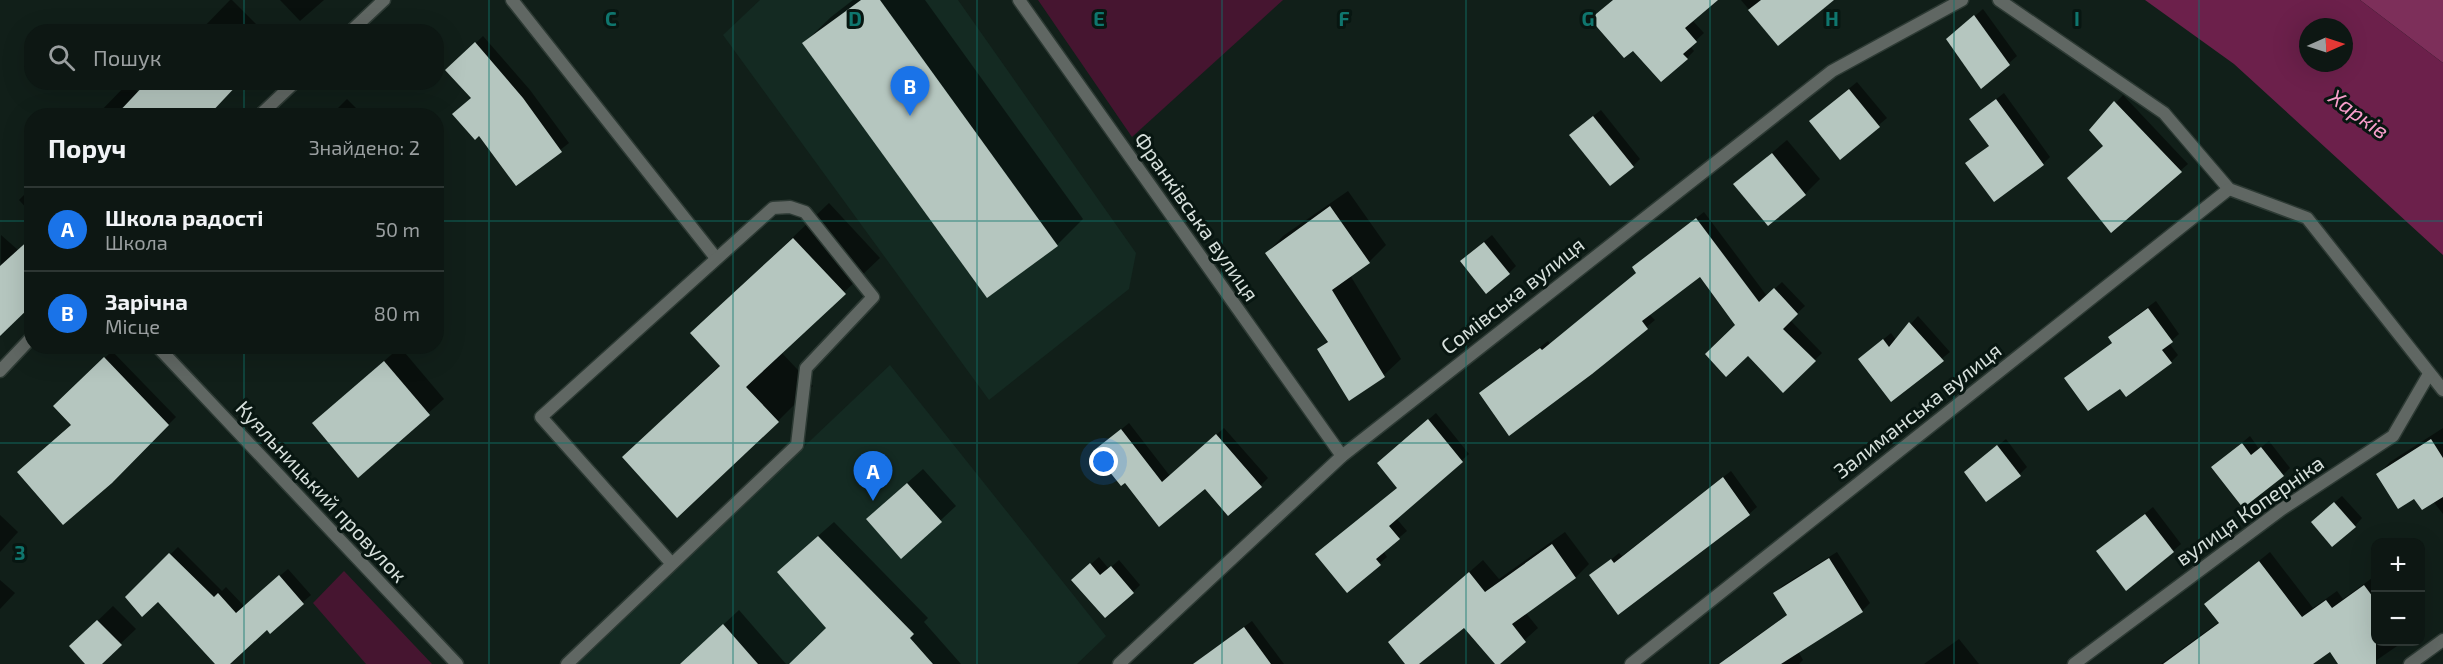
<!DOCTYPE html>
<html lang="uk">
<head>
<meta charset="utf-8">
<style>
  body { margin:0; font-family:"Exo 2",sans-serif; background:#1b2421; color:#f1f3f6 }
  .controls { position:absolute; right:18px; bottom:18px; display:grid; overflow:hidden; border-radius:12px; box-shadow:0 6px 24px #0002 }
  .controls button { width:54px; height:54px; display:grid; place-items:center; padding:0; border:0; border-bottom:2px solid #2d3633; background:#0d1713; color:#f1f3f6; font:30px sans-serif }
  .compass { position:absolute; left:2299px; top:18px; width:54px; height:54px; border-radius:50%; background:#0d1713; box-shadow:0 6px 24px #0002; rotate:87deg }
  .you { position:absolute; left:1104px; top:462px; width:21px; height:21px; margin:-15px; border:4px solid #fff; border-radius:50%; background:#1a73e8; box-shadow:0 0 0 9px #1a73e833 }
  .badge { display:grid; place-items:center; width:39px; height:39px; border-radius:50%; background:#1a73e8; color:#fff; font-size:20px; font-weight:700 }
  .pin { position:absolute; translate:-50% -50px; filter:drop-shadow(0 2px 3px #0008) }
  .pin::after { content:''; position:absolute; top:32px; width:21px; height:18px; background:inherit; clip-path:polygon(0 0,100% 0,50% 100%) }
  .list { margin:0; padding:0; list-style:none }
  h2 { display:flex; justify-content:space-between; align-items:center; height:78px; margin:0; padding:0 24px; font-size:26px }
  h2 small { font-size:20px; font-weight:400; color:#9a9fa0 }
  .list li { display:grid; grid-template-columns:39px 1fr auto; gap:18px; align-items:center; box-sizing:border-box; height:84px; padding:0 24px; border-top:2px solid #2d3633 }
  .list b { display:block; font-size:22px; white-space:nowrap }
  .list p { margin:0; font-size:20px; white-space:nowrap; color:#9a9fa0 }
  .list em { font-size:20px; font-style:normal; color:#9a9fa0 }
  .icon { flex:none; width:33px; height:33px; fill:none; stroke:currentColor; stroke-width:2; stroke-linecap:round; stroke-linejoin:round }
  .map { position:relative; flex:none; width:2443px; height:664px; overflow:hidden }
  .search { position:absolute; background:#0d1713; box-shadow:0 6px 24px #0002; left:24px; top:24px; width:420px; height:66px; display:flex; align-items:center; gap:15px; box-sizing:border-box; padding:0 21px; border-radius:24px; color:#9a9fa0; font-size:22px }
  .panel { position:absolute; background:#0d1713; box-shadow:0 6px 24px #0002; left:24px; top:108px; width:420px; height:246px; border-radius:24px }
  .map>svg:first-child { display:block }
  .built { fill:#142a22 }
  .green { fill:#461530 }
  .forest { fill:#7d2f5a }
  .water { fill:#6c204b; fill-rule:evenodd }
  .shadow { fill:#0007 }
  .building { fill:#b5c6bf }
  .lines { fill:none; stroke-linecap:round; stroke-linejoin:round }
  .service-casing { stroke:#2d3a34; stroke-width:15 }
  .minor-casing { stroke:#2d3a34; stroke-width:15 }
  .service { stroke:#606763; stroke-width:12 }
  .minor { stroke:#606763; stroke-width:12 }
  .grid { fill:none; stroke:#0f766e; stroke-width:1.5; stroke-opacity:0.55 }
  .labels { text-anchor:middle; stroke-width:6; stroke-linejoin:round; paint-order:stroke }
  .street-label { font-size:21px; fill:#d6dfdb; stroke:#081611 }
  .water-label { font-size:22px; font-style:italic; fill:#f89ecb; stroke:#081611 }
  .grid-label { font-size:20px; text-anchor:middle; font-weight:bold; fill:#0f766e; stroke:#081611; stroke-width:6; stroke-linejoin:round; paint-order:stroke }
</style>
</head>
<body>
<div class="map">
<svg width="2443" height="664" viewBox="0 0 2443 664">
  <rect width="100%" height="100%" fill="#111f19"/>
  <g class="built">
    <path d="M760 0H958L1136 253 1129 289 989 400 723 35Z"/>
    <path d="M890 365 1106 636 1077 664H575Z"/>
  </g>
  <g class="green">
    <path d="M1038 0H1283L1132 137Z"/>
    <path d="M344 571 432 664H366L313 603Z"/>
  </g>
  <path class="forest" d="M2360 0H2443V63Z"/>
  <path class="water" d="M2145 0H2360L2443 63V255L2234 64ZM2308 27H2344V63H2308Z"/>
  <g class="shadow">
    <path d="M230 0H232L264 32H199Z"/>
    <path d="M280 0H324L300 21Z"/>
    <path d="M853 0H925L1083 219 1057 245 804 43 831 17Z"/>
    <path d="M1614 0H1716L1692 20 1704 33 1690 46 1694 51 1687 58Z"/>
    <path d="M1741 0H1834L1778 44Z"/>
    <path d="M1983 9 2017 56 1982 87 1956 32Z"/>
    <path d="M483 36 530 90 569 143 517 184 473 97 448 70Z"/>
    <path d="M129 82 139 93 207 116H96Z"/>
    <path d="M1857 82 1887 118 1840 158 1818 114Z"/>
    <path d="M2004 93 2050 157 2043 164 1967 163 1990 145 1971 119Z"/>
    <path d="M2123 95 2188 164 2111 231 2105 145 2091 130Z"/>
    <path d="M347 99 364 116H330Z"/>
    <path d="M1601 110 1640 159 1633 166 1578 128Z"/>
    <path d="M1787 140 1820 179 1805 194 1735 184Z"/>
    <path d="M32 187V214L19 200Z"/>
    <path d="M1348 191 1386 245 1369 262 1350 275 1401 359 1384 375 1350 399 1319 349 1328 340 1267 253 1283 236Z"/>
    <path d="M829 203 880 258 781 352 813 386 778 421 624 457 721 364 692 333Z"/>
    <path d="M1704 212 1767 296 1782 282 1805 306 1790 320 1822 353 1783 391 1700 275 1649 314 1655 320 1591 373 1481 393 1548 341 1550 344 1638 272 1634 267 1641 260Z"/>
    <path d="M1 235 18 250 32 237V303L0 334Z"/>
    <path d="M1492 235 1516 266 1509 273 1469 254Z"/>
    <path d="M2156 301 2179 334 2169 343 2178 355 2171 362 2120 387 2066 378 2113 342 2110 337 2117 330Z"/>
    <path d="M1918 316 1950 352 1891 400 1860 359 1891 333 1896 340Z"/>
    <path d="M400 347 444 399 359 475 314 423Z"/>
    <path d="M112 351 176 417 111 482 73 424 55 406Z"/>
    <path d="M1436 413 1469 454 1396 518 1407 531 1383 551 1387 557 1347 591 1398 487 1386 456Z"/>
    <path d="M1129 423 1170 476 1224 428 1268 478 1261 485 1205 487 1125 481 1095 451Z"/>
    <path d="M2443 428V514L2433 501 2414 497 2378 475 2390 462Z"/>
    <path d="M2250 436 2259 449 2269 441 2290 468 2283 475 2213 467Z"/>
    <path d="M2006 439 2027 467 2020 474 1966 472Z"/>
    <path d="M923 469 956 506 901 557 883 504Z"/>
    <path d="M1731 471 1757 507 1749 514 1591 576 1619 553 1622 556Z"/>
    <path d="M2342 496 2362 518 2355 526 2320 515Z"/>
    <path d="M2153 507 2181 544 2173 551H2098Z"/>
    <path d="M0 515 18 532 0 552Z"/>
    <path d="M834 522 928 618 924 622 961 664H791L828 628 794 557Z"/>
    <path d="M1565 532 1589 564 1576 577 1526 613 1538 628 1498 664 1464 626 1417 664H1406L1390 642 1483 560 1499 579Z"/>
    <path d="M178 547 222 591 226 587 244 606 288 569 311 595 270 631 268 628 228 664H217L158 599 127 597Z"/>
    <path d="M1837 552 1870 603 1862 611 1798 651 1803 660 1799 664H1723L1730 655 1788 614 1775 594 1782 586Z"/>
    <path d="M2270 552 2313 608 2337 591 2343 599 2375 576 2376 642H2403L2371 664H2340L2330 650 2311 664H2161L2219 622 2206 604Z"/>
    <path d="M1099 557 1109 569 1119 560 1140 585 1133 592 1081 573Z"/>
    <path d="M0 580 15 593 0 609Z"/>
    <path d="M113 606 136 629 99 664H87L86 632Z"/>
    <path d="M739 610 786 664H682L695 651Z"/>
    <path d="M1252 621 1284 664H1195L1201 658Z"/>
    <path d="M1959 639 1979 664H1924Z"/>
  </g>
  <g class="building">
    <path d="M861 0H880L1058 246 987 298 802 43Z"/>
    <path d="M1613 0H1718L1685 28 1697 42 1683 54 1688 59 1661 82 1633 51 1624 58 1590 19Z"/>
    <path d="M1761 0H1834L1778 46 1748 10Z"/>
    <path d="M1974 15 2010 65 1981 89 1946 39Z"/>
    <path d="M475 42 523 98 562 152 516 186 479 136 475 140 452 114 471 98 445 70Z"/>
    <path d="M147 82H240L208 116H115Z"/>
    <path d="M1849 89 1880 127 1840 160 1809 121Z"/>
    <path d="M1996 99 2044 165 1994 202 1965 163 1989 146 1969 119Z"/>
    <path d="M2114 101 2182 172 2111 233 2067 178 2103 146 2089 130Z"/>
    <path d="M1593 116 1634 167 1610 186 1569 135Z"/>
    <path d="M1772 153 1806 195 1768 226 1733 184Z"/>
    <path d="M1330 206 1370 263 1332 290 1385 377 1349 401 1317 349 1328 342 1265 253Z"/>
    <path d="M1696 218 1759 302 1774 288 1798 314 1783 329 1816 361 1783 393 1748 356 1726 377 1705 354 1735 325 1700 277 1642 321 1648 329 1592 374 1509 436 1479 393 1540 348 1542 350 1636 273 1632 267Z"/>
    <path d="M32 237V305L0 336V266Z"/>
    <path d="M793 238 846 294 746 387 779 422 677 518 622 457 720 366 690 333Z"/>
    <path d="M1484 242 1510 274 1486 294 1460 261Z"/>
    <path d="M2148 308 2173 342 2162 350 2172 363 2126 397 2120 389 2088 411 2064 378 2112 343 2108 337Z"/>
    <path d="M1909 322 1944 361 1891 402 1858 359 1883 339 1889 347Z"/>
    <path d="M104 357 169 425 112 483 63 525 17 472 71 425 53 406Z"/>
    <path d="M384 361 430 415 358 478 312 423Z"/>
    <path d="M1428 419 1463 462 1389 526 1400 539 1376 559 1381 565 1347 593 1315 554 1397 488 1377 463Z"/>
    <path d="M1121 429 1162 482 1216 434 1262 487 1228 516 1205 489 1159 527 1125 483 1121 486 1093 451Z"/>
    <path d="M2431 439 2443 458V497L2422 510 2414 499 2398 509 2376 474Z"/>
    <path d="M2242 443 2251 455 2261 447 2284 476 2243 508 2211 467Z"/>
    <path d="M1997 445 2021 476 1986 502 1964 472Z"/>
    <path d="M1723 477 1750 515 1618 615 1589 575 1611 559 1614 563Z"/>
    <path d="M907 483 942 522 901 559 866 519Z"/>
    <path d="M2334 502 2356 527 2332 547 2311 522Z"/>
    <path d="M2145 514 2174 552 2126 591 2096 551Z"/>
    <path d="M818 536 914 634 910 638 933 664H789L826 628 777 572Z"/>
    <path d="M1552 544 1576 578 1512 624 1526 642 1500 664H1495L1464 628 1419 664H1405L1388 642 1469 572 1485 592Z"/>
    <path d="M169 553 214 597 218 593 236 613 279 575 304 604 270 634 267 630 230 664H215L158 602 142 617 125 597Z"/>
    <path d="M1829 558 1863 612 1781 664H1719L1787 615 1773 593Z"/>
    <path d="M2259 561 2302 617 2326 600 2332 608 2364 585 2376 601V664H2338L2330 652 2313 664H2163L2219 623 2204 604Z"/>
    <path d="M1090 563 1100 575 1111 566 1134 593 1105 618 1071 580Z"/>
    <path d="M97 620 122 645 102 664H85L69 646Z"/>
    <path d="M723 624 758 664H680Z"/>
    <path d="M1244 627 1271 664H1193Z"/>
  </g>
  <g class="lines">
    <g class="service-casing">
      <g id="service">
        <path d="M512 0 716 258"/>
        <path d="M567 664 797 445 806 368 873 297 805 212 790 207 773 208 541 417 672 564"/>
      </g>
    </g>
    <g class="minor-casing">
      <g id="minor">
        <path d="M1019 0 1342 456"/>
        <path d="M1999 0 2164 113 2229 189 2307 218 2443 390"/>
        <path d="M350 32 384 0"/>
        <path d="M259 116 295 82"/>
        <path d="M157 346 457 664"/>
        <path d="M0 371 32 337"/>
        <path d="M1119 664 1342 456 1832 71 1962 0"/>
        <path d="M1631 664 2229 189"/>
        <path d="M2074 664 2282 509 2393 436 2429 374"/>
        <path d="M2410 664 2443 640"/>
      </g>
    </g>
    <use href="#service" class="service"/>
    <use href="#minor" class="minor"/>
  </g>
  <path class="grid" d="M244 0V32M489 0V664M733 0V664M977 0V664M1222 0V664M1466 0V664M1710 0V664M1954 0V664M2199 0V664M244 82V116M0 221H32M436 221H2443M244 346V664M0 443H2443"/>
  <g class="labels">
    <g class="street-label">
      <text transform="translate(1196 217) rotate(55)" y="7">Франківська вулиця</text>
      <text transform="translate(1513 296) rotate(-38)" y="7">Сомівська вулиця</text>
      <text transform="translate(1918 411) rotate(-38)" y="7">Залиманська вулиця</text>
      <text transform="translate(321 492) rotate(47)" y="7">Куяльницький провулок</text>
      <text transform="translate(2250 511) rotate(-35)" y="7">вулиця Коперніка</text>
    </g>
    <g class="water-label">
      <text transform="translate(2359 114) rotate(36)" y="8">Харків</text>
    </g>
  </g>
  <g class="grid-label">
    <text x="611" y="26">C</text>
    <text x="855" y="26">D</text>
    <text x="1099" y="26">E</text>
    <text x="1344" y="26">F</text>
    <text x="1588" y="26">G</text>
    <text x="1832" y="26">H</text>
    <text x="2077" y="26">I</text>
    <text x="20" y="560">3</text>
  </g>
</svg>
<div class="controls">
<button>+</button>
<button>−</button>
</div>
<svg class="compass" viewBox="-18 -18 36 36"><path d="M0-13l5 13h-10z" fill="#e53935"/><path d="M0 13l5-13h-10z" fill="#9a9fa0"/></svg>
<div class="you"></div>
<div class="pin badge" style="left:873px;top:501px">A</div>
<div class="pin badge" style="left:910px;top:116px">B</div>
<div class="search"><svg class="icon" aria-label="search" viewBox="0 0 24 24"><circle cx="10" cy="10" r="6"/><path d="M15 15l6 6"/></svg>Пошук</div>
<section class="panel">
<h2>Поруч<small>Знайдено: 2</small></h2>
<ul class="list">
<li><span class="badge">A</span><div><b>Школа радості</b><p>Школа</p></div><em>50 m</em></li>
<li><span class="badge">B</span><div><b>Зарічна</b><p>Місце</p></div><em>80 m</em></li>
</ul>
</section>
</div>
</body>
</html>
